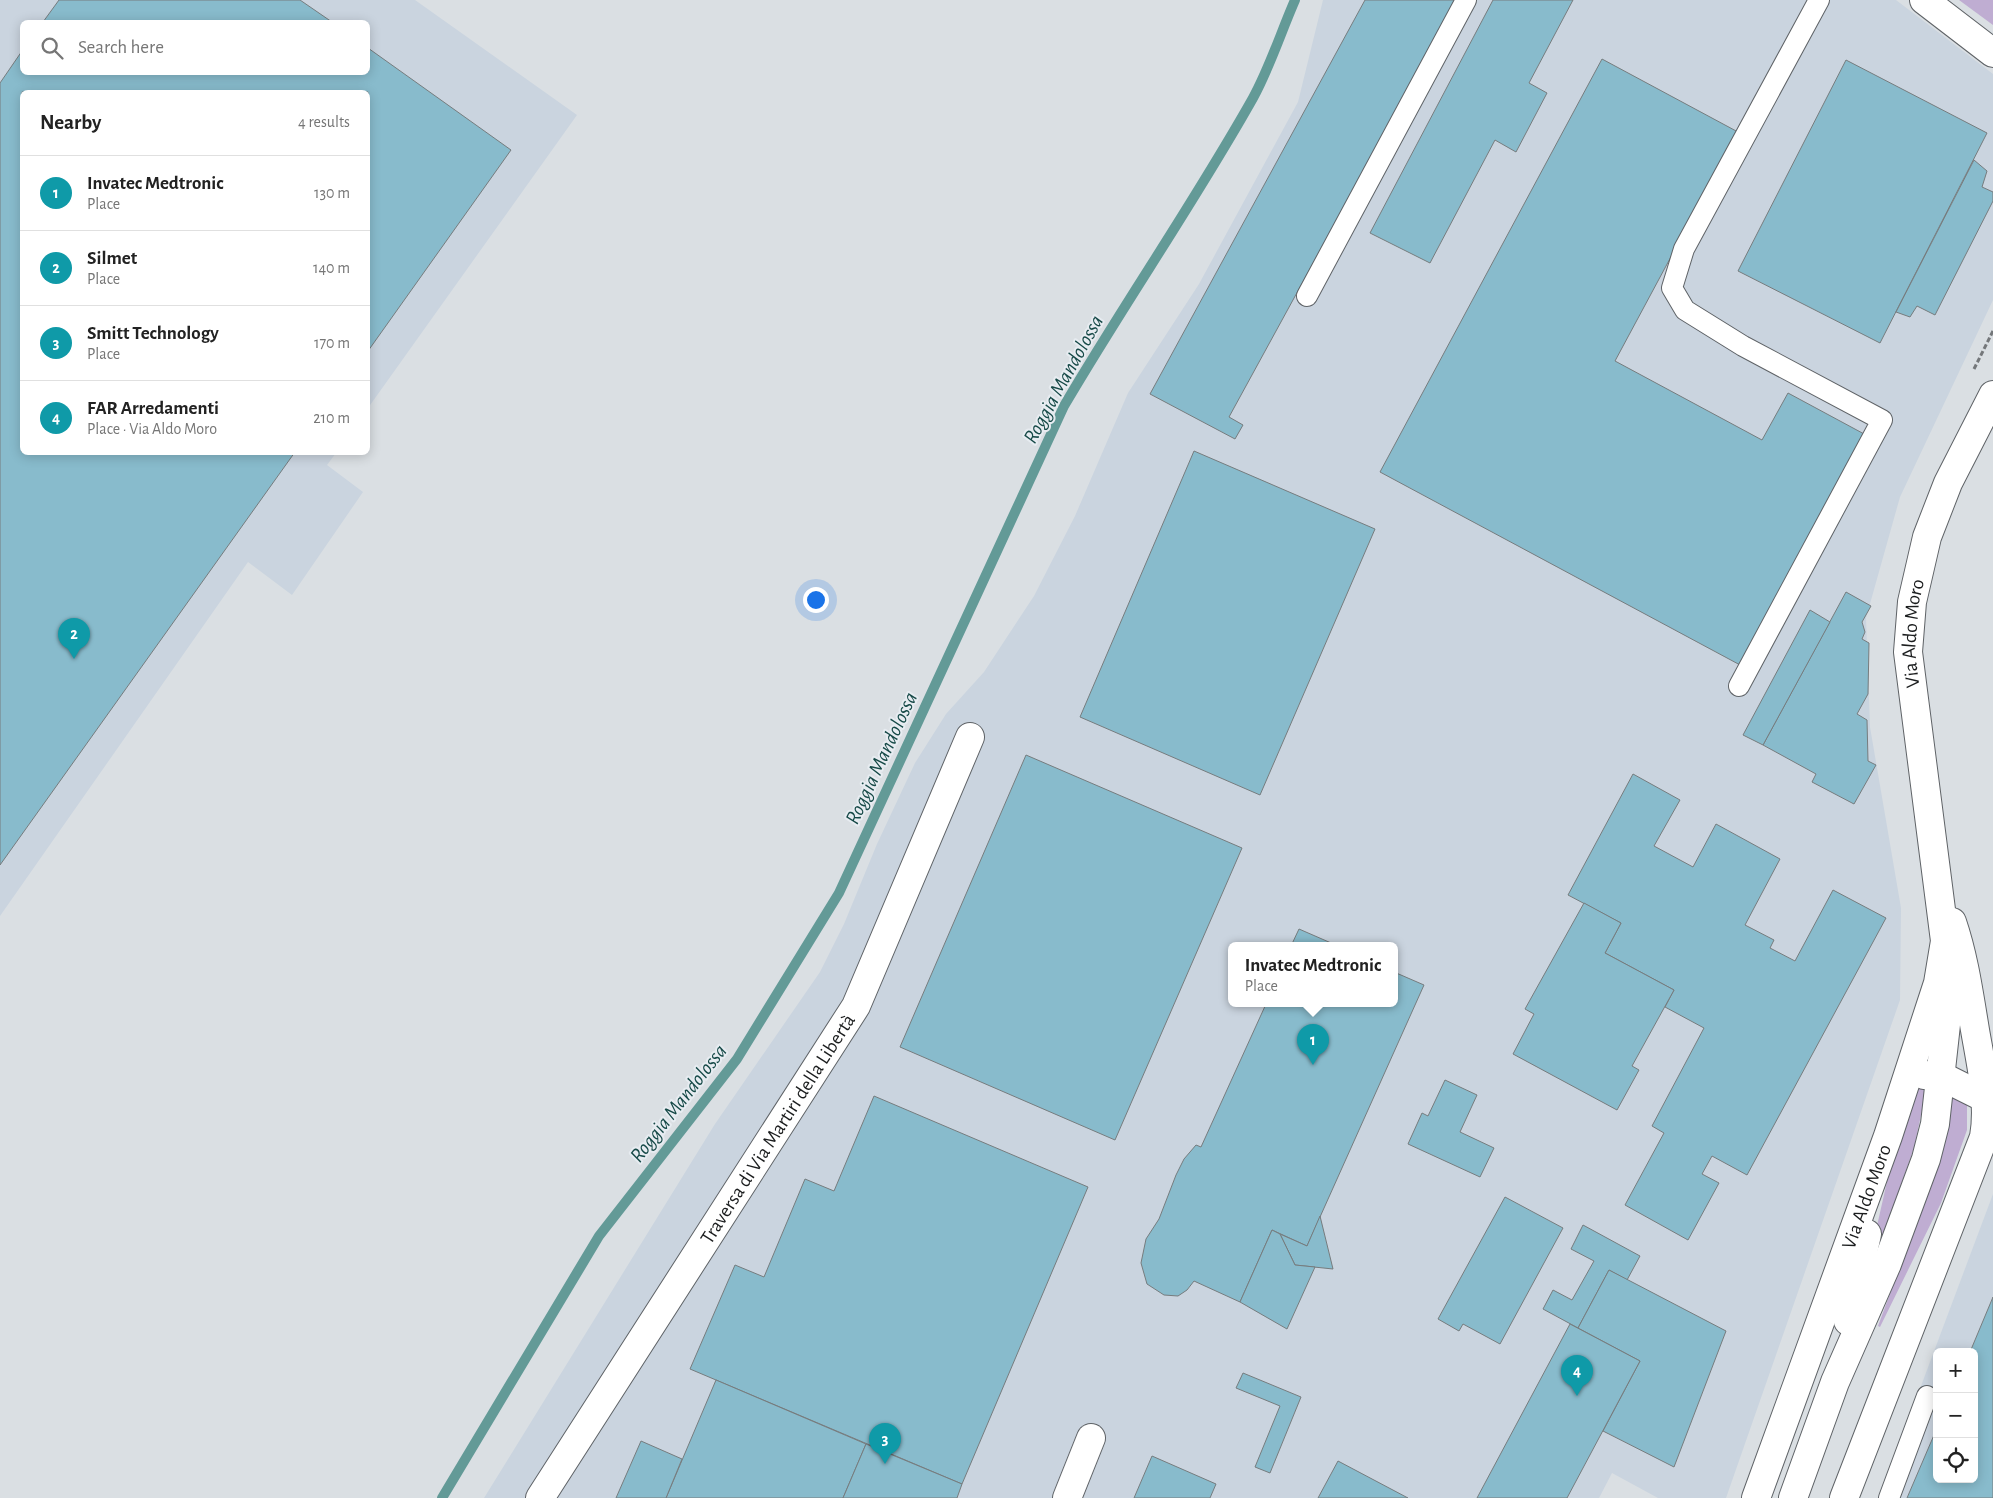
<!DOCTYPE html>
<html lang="en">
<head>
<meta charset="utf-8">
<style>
  body { margin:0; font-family:"Alegreya Sans",sans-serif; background:#f2f2f2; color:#222 }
  .controls { position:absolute; right:15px; bottom:15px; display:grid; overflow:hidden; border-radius:8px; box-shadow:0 2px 12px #0003 }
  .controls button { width:45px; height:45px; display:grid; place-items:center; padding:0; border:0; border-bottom:1px solid #e0e0e0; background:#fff; color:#222; font:25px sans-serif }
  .you { position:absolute; left:815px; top:599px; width:18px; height:18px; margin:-12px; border:4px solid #fff; border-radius:50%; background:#1a73e8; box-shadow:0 0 0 8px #1a73e833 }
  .badge { display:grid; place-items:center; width:32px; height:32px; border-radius:50%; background:#67632f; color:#fff; font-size:16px; font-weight:700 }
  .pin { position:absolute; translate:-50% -41px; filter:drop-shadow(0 1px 2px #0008) }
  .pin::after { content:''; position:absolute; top:26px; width:18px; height:15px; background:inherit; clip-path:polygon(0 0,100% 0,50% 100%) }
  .popup { position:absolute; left:1228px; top:942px; width:170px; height:65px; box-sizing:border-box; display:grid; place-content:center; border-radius:8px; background:#fff; filter:drop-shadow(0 1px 4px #0005); font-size:16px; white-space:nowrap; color:#767676 }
  .popup b { font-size:19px; color:#222 }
  .popup::after { content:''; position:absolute; left:50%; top:100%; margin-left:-10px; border:10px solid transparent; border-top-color:#fff }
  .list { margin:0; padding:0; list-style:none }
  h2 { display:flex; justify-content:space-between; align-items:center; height:65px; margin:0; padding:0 20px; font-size:21px }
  h2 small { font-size:16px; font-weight:400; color:#767676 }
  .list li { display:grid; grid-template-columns:32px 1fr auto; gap:15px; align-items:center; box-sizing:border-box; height:75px; padding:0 20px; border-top:1px solid #e0e0e0 }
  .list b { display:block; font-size:19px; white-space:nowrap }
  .list p { margin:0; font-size:16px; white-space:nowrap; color:#767676 }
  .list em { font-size:16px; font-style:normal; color:#767676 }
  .icon { flex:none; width:28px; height:28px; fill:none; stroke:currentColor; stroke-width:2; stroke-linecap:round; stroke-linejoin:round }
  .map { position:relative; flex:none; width:1993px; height:1498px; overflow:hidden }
  .search { position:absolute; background:#fff; box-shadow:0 2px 12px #0003; left:20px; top:20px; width:350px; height:55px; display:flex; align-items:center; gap:12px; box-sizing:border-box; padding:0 18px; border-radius:8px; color:#767676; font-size:19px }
  .panel { position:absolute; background:#fff; box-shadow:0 2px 12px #0003; left:20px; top:90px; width:350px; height:365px; border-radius:8px }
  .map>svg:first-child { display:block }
  .built { fill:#cad4df; fill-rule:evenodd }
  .green { fill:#bfadd2 }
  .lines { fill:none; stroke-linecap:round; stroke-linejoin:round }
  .stream { stroke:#639a97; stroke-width:10 }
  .building { fill:#8bc; stroke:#767c7e }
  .lane-casing { stroke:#5f6367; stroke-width:22 }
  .street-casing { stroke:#5f6367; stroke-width:30 }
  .secondary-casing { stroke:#5f6367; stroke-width:30 }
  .path { stroke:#74777a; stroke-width:3; stroke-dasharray:5 2.5; stroke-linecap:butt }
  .lane { stroke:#fff; stroke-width:20 }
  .street { stroke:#fff; stroke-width:28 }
  .secondary { stroke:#fff; stroke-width:28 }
  .labels { text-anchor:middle; stroke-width:4; stroke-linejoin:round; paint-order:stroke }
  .street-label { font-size:20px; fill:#1b1d1e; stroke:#e7ecf1 }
  .water-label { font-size:21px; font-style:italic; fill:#164947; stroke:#e7ecf1 }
</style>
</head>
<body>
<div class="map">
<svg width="1993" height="1498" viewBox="0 0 1993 1498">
  <rect width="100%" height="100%" fill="#dadfe3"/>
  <g class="built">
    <path d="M0 0H415L577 115 368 408V92H22V452L336 453 327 465 363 492 292 595 248 562 0 916ZM22 22H368V72H22Z"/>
    <path d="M1323 0H1896L1993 74V300L1900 497 1866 618 1870 727 1901 908 1900 1000 1726 1498H1658L1612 1473 1599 1498H484L715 1124 820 972 844 924 877 844 915 763 946 714 984 672 1034 596 1075 516 1128 393 1199 284 1298 102ZM1232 946H1394V1004H1232Z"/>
    <path d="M1993 1194V1498H1879ZM1937 1352H1974V1479H1937Z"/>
  </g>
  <g class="green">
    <path d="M1959 0H1993V25Z"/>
    <path d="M1927 1087 1914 1148 1870 1272 1867 1270 1898 1133 1913 1089Z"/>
    <path d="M1951 1095 1967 1103V1130L1941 1203 1880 1327 1878 1326 1939 1162Z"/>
  </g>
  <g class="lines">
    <path class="stream" d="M442 1498 599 1236 737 1059 839 893 1064 406C1125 302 1194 203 1253 98 1270 67 1281 32 1295 0"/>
  </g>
  <g class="building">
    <path d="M59 0H300L332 22H43Z"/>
    <path d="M1365 0H1457L1229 417 1243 425 1235 439 1150 394Z"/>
    <path d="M1493 0H1573L1529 83 1547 93 1516 152 1495 140 1430 263 1370 233Z"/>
    <path d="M368 48 511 150 368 351V92H22V452H295L0 865V83L22 51V72H368Z"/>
    <path d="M1602 59 1738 132 1615 361 1762 440 1788 393 1866 435 1742 666 1380 472Z"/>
    <path d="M1846 60 1987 133 1880 343 1738 271Z"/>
    <path d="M1974 160 1987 171 1982 187 1993 192V201L1935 315 1917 306 1910 317 1896 312Z"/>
    <path d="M1194 451 1375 529 1260 795 1080 717Z"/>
    <path d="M1846 592 1871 606 1862 622 1865 632 1862 639 1869 643 1868 694 1857 714 1867 720 1868 761 1876 765 1854 804 1812 782 1816 774 1763 745Z"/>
    <path d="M1810 610 1830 622 1763 745 1743 735Z"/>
    <path d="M1026 755 1242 848 1115 1140 900 1047Z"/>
    <path d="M1633 774 1680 800 1654 846 1693 867 1716 824 1780 859 1745 925 1774 940 1770 948 1795 961 1833 890 1886 918 1747 1175 1712 1156 1702 1174 1719 1183 1688 1240 1625 1205 1664 1133 1652 1126 1704 1028 1665 1007 1674 990 1605 953 1621 923 1568 895Z"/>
    <path d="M1584 903 1621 923 1605 953 1674 990 1632 1066 1639 1070 1617 1110 1513 1054 1534 1014 1525 1009Z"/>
    <path d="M1299 929 1338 946H1291Z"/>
    <path d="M1394 972 1424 985 1307 1246 1272 1230 1240 1302 1194 1281 1187 1290 1178 1296 1164 1295 1147 1284 1141 1263 1146 1239 1159 1219 1176 1175 1184 1159 1196 1145 1201 1147 1266 1004H1394Z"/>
    <path d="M1445 1080 1477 1095 1460 1132 1494 1148 1480 1177 1408 1144 1422 1113 1428 1116Z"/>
    <path d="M874 1096 1088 1187 962 1484 690 1369 735 1265 764 1277 805 1179 834 1191Z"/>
    <path d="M1505 1197 1563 1228 1500 1344 1463 1324 1459 1331 1438 1319Z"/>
    <path d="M1320 1216 1333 1269 1295 1265 1280 1234 1307 1246Z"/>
    <path d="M1583 1225 1640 1256 1627 1280 1609 1270 1578 1328 1543 1309 1553 1290 1572 1300 1594 1261 1571 1249Z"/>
    <path d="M1272 1230 1280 1234 1295 1265 1315 1267 1287 1329 1240 1302Z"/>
    <path d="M1609 1270 1726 1331 1674 1467 1603 1431 1640 1361 1578 1328Z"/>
    <path d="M1993 1297V1498H1907L1937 1428V1479H1974V1352H1970Z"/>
    <path d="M1570 1324 1640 1361 1567 1498H1477Z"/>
    <path d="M1243 1373 1301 1397 1270 1473 1255 1467 1280 1406 1236 1388Z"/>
    <path d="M716 1380 866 1444 843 1498H666Z"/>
    <path d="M641 1441 682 1459 666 1498H616Z"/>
    <path d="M866 1444 962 1484 957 1498H843Z"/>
    <path d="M1152 1456 1216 1484 1210 1498H1134Z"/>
    <path d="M1338 1461 1408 1498H1318Z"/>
  </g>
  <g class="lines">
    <g class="lane-casing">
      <g id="lane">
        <path d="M1307 296 1466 0"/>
        <path d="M1739 686 1882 420 1743 346 1685 310 1672 288 1684 249 1819 0"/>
        <path d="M1889 1498 1927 1396"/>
      </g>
    </g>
    <g class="street-casing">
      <g id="street">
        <path d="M1924 0 1993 53"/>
        <path id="s1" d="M540 1498 856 1006 970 737"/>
        <path d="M1067 1498 1091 1438"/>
      </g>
    </g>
    <g class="secondary-casing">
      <g id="secondary">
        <path d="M1924 1075 1941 1076 1985 1098"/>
        <path d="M1848 1321 1867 1234"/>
        <path id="s2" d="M1756 1498 1888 1136 1938 983 1945 941 1908 652 1912 602 1927 537 1948 483 1993 395"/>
        <path d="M1793 1498 1835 1382 1887 1264 1926 1159 1935 1124 1951 979"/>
        <path d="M1844 1498 1984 1137C1990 1103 1981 1065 1975 1030 1969 994 1964 957 1952 922"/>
      </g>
    </g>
    <path class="path" d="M1974 369 1993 331"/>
    <use href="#lane" class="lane"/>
    <use href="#street" class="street"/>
    <use href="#secondary" class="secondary"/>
  </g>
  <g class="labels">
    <g class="street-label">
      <text dy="7" stroke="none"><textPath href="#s2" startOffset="899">Via Aldo Moro</textPath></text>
      <text dy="7" stroke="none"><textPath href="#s1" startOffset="439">Traversa di Via Martiri della Libertà</textPath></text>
      <text dy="7" stroke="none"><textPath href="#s2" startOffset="321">Via Aldo Moro</textPath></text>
    </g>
    <g class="water-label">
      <text transform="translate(1063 379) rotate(-61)" y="7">Roggia Mandolossa</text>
      <text transform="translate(881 758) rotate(-65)" y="7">Roggia Mandolossa</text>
      <text transform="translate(678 1103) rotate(-52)" y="7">Roggia Mandolossa</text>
    </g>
  </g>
</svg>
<div class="controls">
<button>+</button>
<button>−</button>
<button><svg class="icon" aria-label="locate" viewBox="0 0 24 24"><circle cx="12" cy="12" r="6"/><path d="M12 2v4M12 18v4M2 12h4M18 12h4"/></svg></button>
</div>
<div class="you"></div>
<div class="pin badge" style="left:1313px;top:1065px;background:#0f9aa8">1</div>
<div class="popup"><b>Invatec Medtronic</b>Place</div>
<div class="pin badge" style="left:74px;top:659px;background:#0f9aa8">2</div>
<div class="pin badge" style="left:885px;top:1464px;background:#0f9aa8">3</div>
<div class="pin badge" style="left:1577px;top:1396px;background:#0f9aa8">4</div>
<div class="search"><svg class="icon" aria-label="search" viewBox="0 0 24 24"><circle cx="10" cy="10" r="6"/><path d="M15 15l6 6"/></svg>Search here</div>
<section class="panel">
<h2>Nearby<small>4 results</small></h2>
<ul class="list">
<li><span class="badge" style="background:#0f9aa8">1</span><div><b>Invatec Medtronic</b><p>Place</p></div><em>130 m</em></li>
<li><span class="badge" style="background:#0f9aa8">2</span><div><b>Silmet</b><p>Place</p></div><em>140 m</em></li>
<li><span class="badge" style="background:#0f9aa8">3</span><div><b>Smitt Technology</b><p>Place</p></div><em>170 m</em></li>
<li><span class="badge" style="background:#0f9aa8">4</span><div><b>FAR Arredamenti</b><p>Place · Via Aldo Moro</p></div><em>210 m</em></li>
</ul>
</section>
</div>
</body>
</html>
